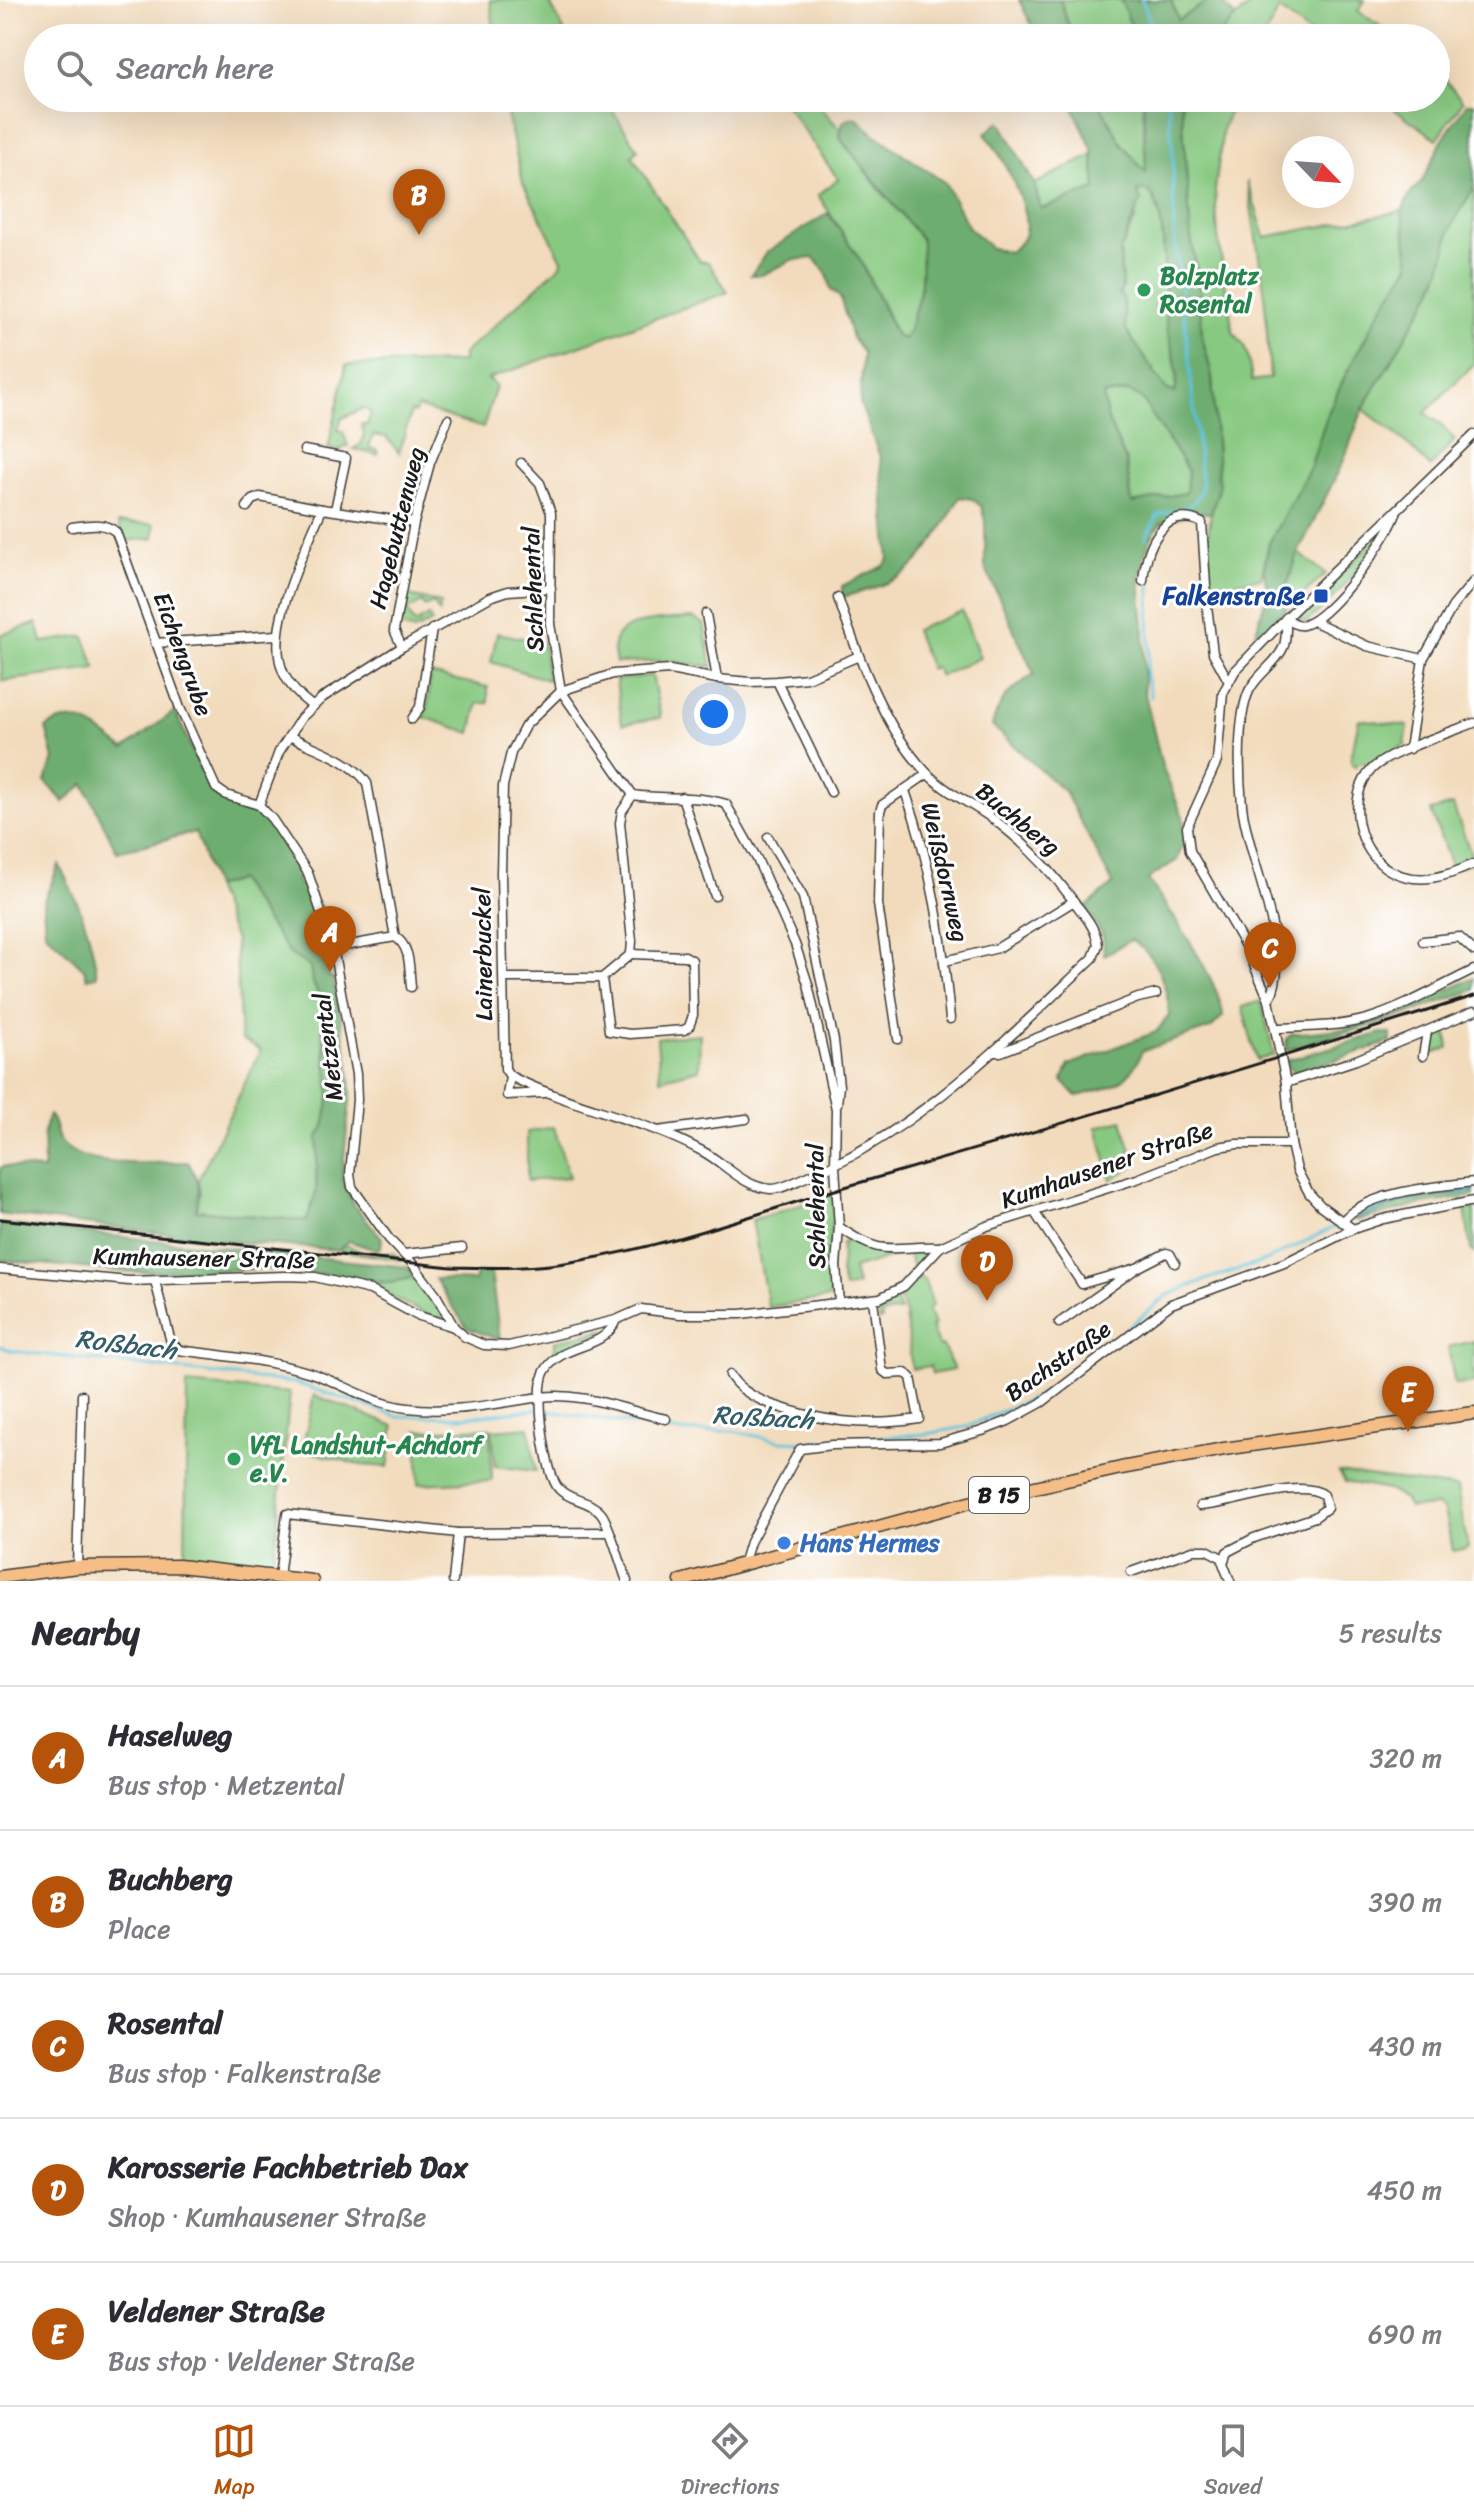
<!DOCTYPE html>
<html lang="en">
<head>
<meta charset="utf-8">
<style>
  body { margin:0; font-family:Sriracha,sans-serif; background:#f2f2f3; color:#2b2b33 }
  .compass { position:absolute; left:1282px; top:136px; width:72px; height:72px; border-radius:50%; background:#fff; box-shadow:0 8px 32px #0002; rotate:115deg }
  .you { position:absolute; left:714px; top:714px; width:28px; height:28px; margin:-20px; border:6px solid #fff; border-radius:50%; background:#1a73e8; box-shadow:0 0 0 12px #1a73e833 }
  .badge { display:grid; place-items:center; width:52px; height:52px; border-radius:50%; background:#b45309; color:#fff; font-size:26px; font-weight:700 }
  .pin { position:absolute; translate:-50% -66px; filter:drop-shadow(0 2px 4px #0008) }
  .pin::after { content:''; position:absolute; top:42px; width:28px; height:24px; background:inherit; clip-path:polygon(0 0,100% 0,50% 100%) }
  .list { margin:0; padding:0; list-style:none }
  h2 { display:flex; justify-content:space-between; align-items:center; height:104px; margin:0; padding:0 32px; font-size:34px }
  h2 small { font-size:26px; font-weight:400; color:#7c7c81 }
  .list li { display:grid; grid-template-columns:52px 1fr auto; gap:24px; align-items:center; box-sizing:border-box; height:144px; padding:0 32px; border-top:2px solid #e1e1e2 }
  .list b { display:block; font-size:30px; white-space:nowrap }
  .list p { margin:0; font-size:26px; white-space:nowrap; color:#7c7c81 }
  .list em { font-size:26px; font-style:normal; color:#7c7c81 }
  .icon { flex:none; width:44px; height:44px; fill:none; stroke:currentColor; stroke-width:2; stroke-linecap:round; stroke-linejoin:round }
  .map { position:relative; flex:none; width:1474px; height:1581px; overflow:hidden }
  .search { position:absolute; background:#fff; box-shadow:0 8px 32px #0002; left:24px; right:24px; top:24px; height:88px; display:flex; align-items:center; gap:20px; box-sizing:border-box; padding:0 28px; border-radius:44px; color:#7c7c81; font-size:30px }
  .sheet { height:824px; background:#fff }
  nav { display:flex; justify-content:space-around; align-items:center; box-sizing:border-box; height:112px; border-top:2px solid #e1e1e2; background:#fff; font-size:22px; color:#7c7c81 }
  nav a { display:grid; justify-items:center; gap:4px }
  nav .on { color:#b45309 }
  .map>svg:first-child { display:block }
  .green { fill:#88c981; stroke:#52724e; stroke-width:2 }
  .forest { fill:#6ead6f; stroke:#456446; stroke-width:2; fill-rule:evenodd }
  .water { fill:#5cc1da; stroke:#3c6e7b; stroke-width:2 }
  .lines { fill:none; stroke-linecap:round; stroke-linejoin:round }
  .stream { stroke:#5cc1da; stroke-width:3 }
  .street-casing { stroke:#3c3934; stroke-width:11 }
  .primary-casing { stroke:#3c3934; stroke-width:15 }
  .street { stroke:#fff; stroke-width:8 }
  .primary { stroke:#f6be87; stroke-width:12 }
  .rail { stroke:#1c1c1c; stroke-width:3 }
  .leisure-dot { fill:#2e9e5b; stroke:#fff; stroke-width:3 }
  .transit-dot { fill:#1a4fb4; stroke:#fff; stroke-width:3 }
  .shop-dot { fill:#3f7fe0; stroke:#fff; stroke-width:3 }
  .labels { text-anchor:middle; stroke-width:6; stroke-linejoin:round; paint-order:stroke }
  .shield { fill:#fff; stroke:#606060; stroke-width:2 }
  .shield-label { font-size:22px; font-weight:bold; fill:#1c1c1c }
  .leisure-label { font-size:24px; font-weight:bold; fill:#27864d; stroke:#fff; text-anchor:start }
  .street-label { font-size:24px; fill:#1c1c1c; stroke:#fff }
  .transit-label { font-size:24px; font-weight:bold; fill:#164399; stroke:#fff; text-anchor:end }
  .shop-label { font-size:24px; font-weight:bold; fill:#366cbe; stroke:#fff; text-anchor:start }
  .water-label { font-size:26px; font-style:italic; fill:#365e68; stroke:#fff }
</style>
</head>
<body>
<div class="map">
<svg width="1474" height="1581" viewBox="0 0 1474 1581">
  <rect width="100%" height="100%" fill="#fff"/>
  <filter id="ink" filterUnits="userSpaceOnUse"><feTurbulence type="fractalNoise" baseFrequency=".0125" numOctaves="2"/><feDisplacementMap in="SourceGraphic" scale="16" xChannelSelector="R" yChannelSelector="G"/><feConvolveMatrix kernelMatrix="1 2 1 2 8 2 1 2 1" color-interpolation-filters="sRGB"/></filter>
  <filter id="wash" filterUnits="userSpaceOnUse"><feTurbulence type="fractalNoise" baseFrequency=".006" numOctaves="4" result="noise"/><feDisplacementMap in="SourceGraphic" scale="32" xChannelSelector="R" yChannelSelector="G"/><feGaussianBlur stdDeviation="1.8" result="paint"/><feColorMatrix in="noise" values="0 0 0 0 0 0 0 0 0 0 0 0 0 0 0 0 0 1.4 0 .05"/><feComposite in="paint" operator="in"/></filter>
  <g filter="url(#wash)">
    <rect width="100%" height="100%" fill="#f2dbbc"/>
    <g class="green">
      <path d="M490 0H548L568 38H495Z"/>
      <path d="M1060 0H1121L1136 38H1073Z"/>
      <path d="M1171 0H1210L1178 20Z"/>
      <path d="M1257 0H1365L1358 11 1398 38H1315L1279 9 1264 38H1217L1229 23Z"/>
      <path d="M1436 70 1463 101 1437 139 1384 102 1387 98H1436Z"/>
      <path d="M503 98H604L638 149 632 156 700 261 708 262 728 292 488 379 496 386 483 428 417 407 415 413 411 412 399 453 386 437 373 435 369 448 377 450 378 455 353 449 362 443 364 433 361 424 367 425 371 413 364 408 342 418 338 430 343 432 348 446 338 451 328 449 346 365 463 362V354L561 265 562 260 523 183Z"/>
      <path d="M781 98H812L841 130 840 134C853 152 865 173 880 190 891 203 919 225 922 243 927 266 916 320 904 339L897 336 862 263 818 195 838 179Z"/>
      <path d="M1096 98H1143L1147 175 1122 144Z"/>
      <path d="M1181 98H1235L1223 127 1215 190 1218 237 1233 332 1244 345 1248 356 1252 381 1270 378 1264 288 1247 181 1265 237 1402 211 1410 265 1382 307 1347 372 1328 413 1310 468 1269 543 1261 578 1208 587V536L1211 513 1219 489 1212 376 1202 336 1200 289 1191 237Z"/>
      <path d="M1093 155 1096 189 1040 209 1034 184Z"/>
      <path d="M1474 187V364L1425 413 1441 424 1455 440 1430 467 1403 440 1363 409 1432 292 1441 270 1450 229Z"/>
      <path d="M1137 191H1149C1170 217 1162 292 1167 326 1171 350 1181 369 1175 393L1166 389 1126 330 1119 294 1122 288 1120 250 1135 220Z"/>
      <path d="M1130 392 1142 399 1188 471 1187 493 1132 503 1126 461 1107 418 1102 395Z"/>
      <path d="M118 523 154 524V538L125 541Z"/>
      <path d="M1388 526C1366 561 1339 597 1306 622L1295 617 1301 611C1316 608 1332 591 1338 577Z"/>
      <path d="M1298 553 1326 574 1284 611 1288 582Z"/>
      <path d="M405 595 441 603 439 612 433 603 425 607 422 602 407 611 415 624 428 616 432 622 414 631 404 628 400 621Z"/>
      <path d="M962 611 980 658 940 676 935 667 930 669 915 630Z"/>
      <path d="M693 618 704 624 712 667 668 661 616 663C615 657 613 650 614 644 618 617 673 620 693 618Z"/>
      <path d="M37 623 42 642 84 636 96 669 2 681 0 635Z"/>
      <path d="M497 633 543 642 548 680 491 662Z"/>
      <path d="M430 674 488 687V703H478L471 733 423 717 427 709Z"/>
      <path d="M652 675 661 718 622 724 616 680Z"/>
      <path d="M1359 719 1408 726 1405 745 1371 763H1356V767L1353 766 1351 758Z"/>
      <path d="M1453 805 1474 862 1452 868 1431 811Z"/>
      <path d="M237 879 275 933 310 967 312 980 322 1003V1031L330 1097 324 1127 318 1137 316 1192 307 1221 196 1210 200 1191 198 1180 261 1050 241 1039 235 941 214 887Z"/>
      <path d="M1261 1001 1274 1055 1257 1060 1242 1007Z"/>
      <path d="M1446 1027 1449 1048 1433 1054 1429 1037Z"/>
      <path d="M700 1034 699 1069 660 1079 657 1038Z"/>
      <path d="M1122 1120 1135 1165 1111 1180 1097 1127Z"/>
      <path d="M554 1127 569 1177 527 1181V1132Z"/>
      <path d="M1474 1186 1399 1200 1355 1217C1365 1196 1451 1188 1474 1186Z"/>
      <path d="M1474 1192V1196L1417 1205 1358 1221 1355 1220 1405 1202Z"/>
      <path d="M832 1195 834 1222 831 1223 830 1298 768 1307 752 1220Z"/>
      <path d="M1474 1208V1253L1471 1250 1465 1209Z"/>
      <path d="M851 1240C874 1253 895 1252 921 1250L923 1257 913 1268 908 1252 853 1269 857 1285 844 1289 841 1274 842 1243Z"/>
      <path d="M345 1245 367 1254 393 1253 400 1260 338 1250Z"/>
      <path d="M414 1277 444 1311 445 1319 431 1317 361 1281 390 1283Z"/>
      <path d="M919 1277 924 1279 933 1305 928 1309 934 1325 931 1327 939 1347 943 1346 954 1370 932 1374 930 1366 912 1369 905 1314 899 1294Z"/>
      <path d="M894 1297 900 1311 882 1314V1320L879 1321V1306Z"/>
      <path d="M605 1329C592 1343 569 1341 554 1354L555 1341Z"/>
      <path d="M1474 1341V1383L1455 1385 1448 1347Z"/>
      <path d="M187 1384 290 1393 273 1565 185 1557Z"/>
      <path d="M314 1395 394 1426 388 1467 361 1465 302 1450Z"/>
      <path d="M529 1427 536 1471 495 1466 492 1430Z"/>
      <path d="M490 1428 492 1481 419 1484 417 1431Z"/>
      <path d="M1339 1472 1457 1488 1468 1548 1453 1551 1444 1511 1437 1506 1409 1508 1403 1498 1388 1490 1345 1482Z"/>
    </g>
    <g class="forest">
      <path d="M1019 0H1060L1073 38H1038Z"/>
      <path d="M1121 0H1171L1178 20 1210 0H1221L1235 18 1217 38H1136Z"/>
      <path d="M1069 98H1096L1122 144 1146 173 1143 98H1181L1191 237 1200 289 1202 336 1212 376 1219 489 1211 513H1194L1163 522 1154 532 1143 558 1140 580 1144 628V690L1162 766 1183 817 1186 836 1177 860 1148 879C1169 910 1221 982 1223 1016L1211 1028 1142 1051C1129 1086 1111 1087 1077 1096L1062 1081 1069 1065 1156 1032 1169 1016C1169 988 1156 954 1131 940L1104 955 1103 936 1086 907 1113 884 1065 792 992 726C1000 696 1011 691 1034 674L985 567V521L981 506 972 499 960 497C946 522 922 566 895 579 879 587 859 593 842 597V586L884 566 889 559 880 457 860 403 863 353 852 338 840 297 831 290 827 274 814 258 792 260 762 275H751L767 252 828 213 862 263 896 336 904 339 909 330 921 288 922 240 841 140 840 134 843 122 855 117 873 133 945 183 969 228 991 248 1009 252C1016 247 1023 242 1025 233 1031 209 1000 151 985 134L1000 121 1034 184 1041 209 1096 189 1093 151ZM1137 191H1149C1170 216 1162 292 1167 326 1171 349 1181 368 1175 393L1166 389 1126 330 1123 297 1119 294 1122 288 1120 250 1141 201ZM1130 392 1142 399 1188 471 1186 493 1132 503 1126 461 1107 418 1103 395Z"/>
      <path d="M1467 103H1474V187L1450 229 1441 270 1432 292 1363 409 1343 462 1298 553 1288 582 1284 611 1274 626 1254 638 1267 594 1264 570 1269 543 1310 468 1328 413 1347 372 1382 307 1410 265 1402 211 1410 194 1422 181 1443 139Z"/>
      <path d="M175 711 210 791 222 799 255 811 270 825 300 876 296 880 300 886 305 883 322 926 331 971 328 972 329 978H333L349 1065 351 1091 342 1177 354 1205 382 1238 381 1247 375 1250 349 1241 338 1250 239 1242 0 1214V1168L5 1166 43 1170C46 1149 39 1136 49 1115 57 1122 54 1133 61 1142 84 1171 153 1162 188 1162 200 1183 200 1187 196 1210L307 1221 316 1192 318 1136 324 1127 330 1097 322 1003 312 980 310 967 290 954 238 880 214 887 195 832 117 852 84 784 64 802 45 781 54 759 46 728C77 707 98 730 124 749Z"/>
      <path d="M59 865C79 902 92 935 97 976L87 978 84 969 45 932 43 903Z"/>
      <path d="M1474 978V990L1390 1020 1287 1050 1286 1039 1292 1034 1343 1029 1383 1019Z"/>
      <path d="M1382 1033 1391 1034V1042L1301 1071 1294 1072 1288 1067 1287 1060Z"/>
      <path d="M0 1224 407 1267 414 1277 390 1283 279 1269 125 1272 0 1260Z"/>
      <path d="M476 1273H491L500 1340 467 1328 435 1279 474 1281Z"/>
    </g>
    <path class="water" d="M1474 1187V1192L1405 1202 1354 1219C1373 1198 1445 1192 1474 1187Z"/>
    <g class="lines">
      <g class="stream">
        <path d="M1142 0 1156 38"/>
        <path d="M1196 38 1207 33"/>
        <path d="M1146 538 1158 515C1178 508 1194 512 1202 488L1188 348 1174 235 1173 156 1168 98"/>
        <path d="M1150 582 1149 653 1146 675 1151 697"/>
        <path d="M0 1346 12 1351 295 1383 398 1416 464 1417 538 1409 680 1432 733 1431 780 1441 806 1442 927 1434 965 1427 1031 1399 1062 1381 1168 1295 1205 1280 1266 1261 1340 1224"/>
      </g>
    </g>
  </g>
  <g filter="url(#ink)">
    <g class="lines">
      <g class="street-casing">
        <g id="street">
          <path d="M304 450 346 458 335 510"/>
          <path d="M521 463 540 483 551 513 550 624 561 691 633 795C663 800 696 794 726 804L757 859 795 944 808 984 836 1109 835 1166 839 1227 836 1266 839 1302"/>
          <path d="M247 507 252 500 260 497 322 509"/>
          <path d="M72 527C87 525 103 521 116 532L180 708 216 788 226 795 259 805"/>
          <path d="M1143 581C1145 550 1163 503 1202 523L1206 586"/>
          <path d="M838 598C858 656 883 726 925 771 942 790 969 802 990 817 1024 841 1050 869 1075 903 1085 916 1096 928 1098 945L1093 958C1006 1040 917 1133 804 1178 794 1182 781 1190 770 1189 743 1187 725 1163 702 1151 641 1118 571 1107 510 1076L505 1069 501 873 503 786 511 753 525 726 561 691 613 674 670 670 717 679 750 682 777 681 807 678 859 656"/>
          <path d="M1207 606 1213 653 1228 680"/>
          <path d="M706 614 717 679"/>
          <path d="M1286 618C1291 621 1295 626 1303 625 1329 620 1387 540 1396 514"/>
          <path d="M1313 621 1367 646 1423 659"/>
          <path d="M155 643 277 635"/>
          <path d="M402 647 394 630 414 523 430 463 448 419"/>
          <path d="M777 681 831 792"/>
          <path d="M312 706C300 697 290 687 284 674 263 630 305 551 322 509L414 523"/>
          <path d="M412 719 420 707 432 629"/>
          <path d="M1474 723C1451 732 1387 753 1372 769 1345 797 1357 853 1391 871 1419 886 1448 876 1474 864"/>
          <path d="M289 736C315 749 351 759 367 783L395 937 333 948"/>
          <path d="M1409 749 1423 659 1453 606 1474 581"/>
          <path d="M905 791C932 864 943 942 950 1019"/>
          <path d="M682 797 715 896"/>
          <path d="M768 837 803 897 834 1041 839 1086 837 1104"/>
          <path d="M395 937C411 946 409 969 411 987"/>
          <path d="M1423 941 1459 937 1474 951"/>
          <path d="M945 961 998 948 1074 901"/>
          <path d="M504 978H602L631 954 632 941 620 823 622 811 633 795"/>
          <path d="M602 978 609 1031 630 1034 684 1030 689 1027 693 1015 692 960 685 956 631 954"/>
          <path d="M1269 1000C1296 953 1247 859 1242 805 1239 775 1237 718 1249 691 1257 674 1276 664 1283 648 1287 640 1286 627 1286 618"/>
          <path d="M1276 1028C1307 1027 1340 1027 1370 1018 1406 1007 1440 986 1474 970"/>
          <path d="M898 1039 878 904 880 811 882 805 927 774"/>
          <path d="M994 1052H1001L1138 998 1156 994"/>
          <path d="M1423 1056 1427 1032"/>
          <path d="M510 1076 507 1095 545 1093"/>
          <path d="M1286 1083 1356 1060 1474 1011"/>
          <path d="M658 1131 746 1119"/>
          <path d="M1035 1213 1082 1284 1137 1268"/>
          <path d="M1342 1222C1364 1191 1439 1186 1474 1182"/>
          <path d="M839 1227C884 1259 891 1245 940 1247"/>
          <path d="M1353 1229 1321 1206 1309 1193 1297 1170 1291 1144 1286 1083 1269 1000 1248 951 1190 851 1187 827 1217 761 1223 693 1235 671 1290 614 1474 435"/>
          <path d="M404 1254 462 1248"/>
          <path d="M0 1269 129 1281 286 1276 315 1277 370 1290 416 1315 454 1327 465 1337 484 1345 509 1346 616 1320 641 1309 680 1314H741L880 1298 904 1286 940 1247 962 1237 987 1226 1137 1179 1218 1147 1237 1144H1291"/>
          <path d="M155 1281 171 1342 179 1350C223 1356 269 1360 311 1373 344 1384 372 1404 408 1408 453 1414 497 1403 541 1397 583 1391 626 1411 666 1419"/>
          <path d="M616 1320C603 1352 563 1341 545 1371 534 1389 545 1475 559 1489 570 1501 590 1500 601 1513 609 1522 621 1566 627 1581"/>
          <path d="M1059 1323 1137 1268 1166 1253 1170 1254 1175 1263"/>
          <path d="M454 1327 436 1295 412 1263 389 1239 352 1187 350 1174 357 1100 356 1074 333 948 308 873 272 819 259 805 279 752 301 718 322 698 402 647 490 597 508 591 551 588"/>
          <path d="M730 1375C738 1389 755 1398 770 1404 820 1422 867 1427 919 1419L911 1377 905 1373 887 1374 882 1370 873 1300"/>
          <path d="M1200 1506C1230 1505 1301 1477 1324 1495L1327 1508 1315 1517 1254 1538 1227 1552 1223 1563 1230 1581"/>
          <path d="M743 1565 750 1542 800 1449 832 1445 940 1443 982 1431 1008 1421 1041 1403 1171 1304 1284 1263 1353 1229 1383 1219 1474 1201"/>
          <path d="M77 1567 82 1395"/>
          <path d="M1131 1572 1193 1550H1207L1222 1558"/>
          <path d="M279 1577 287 1514 458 1533 608 1532"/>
          <path d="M453 1581 458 1533"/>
        </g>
      </g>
      <g class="primary-casing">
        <g id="primary">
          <path d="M0 1577 77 1567 179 1566 312 1581"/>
          <path d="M681 1581 981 1499 1121 1468 1224 1449 1474 1413"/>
        </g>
      </g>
      <use href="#street" class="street"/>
      <use href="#primary" class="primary"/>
      <path class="rail" d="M0 1219 451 1267C493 1268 535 1269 577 1261 674 1245 768 1209 862 1182 1067 1123 1271 1061 1474 996"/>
    </g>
  </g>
  <g class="leisure-dot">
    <circle cx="1144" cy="290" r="8"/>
    <circle cx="234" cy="1459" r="8"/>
  </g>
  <rect class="transit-dot" x="1313" y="588" width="16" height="16" rx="4"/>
  <circle class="shop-dot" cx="784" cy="1543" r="8"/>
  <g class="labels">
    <rect class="shield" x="969" y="1477" width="60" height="36" rx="6"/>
    <g class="shield-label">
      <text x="999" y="1503">B 15</text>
    </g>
    <g class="leisure-label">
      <text x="1160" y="284">Bolzplatz<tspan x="1160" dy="28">Rosental</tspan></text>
      <text x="250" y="1453">VfL Landshut-Achdorf<tspan x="250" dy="28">e.V.</tspan></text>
    </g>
    <g class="street-label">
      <text transform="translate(397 528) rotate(-76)" y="8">Hagebuttenweg</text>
      <text transform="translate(533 589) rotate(-92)" y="8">Schlehental</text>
      <text transform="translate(183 654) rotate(70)" y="8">Eichengrube</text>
      <text transform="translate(1018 819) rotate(39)" y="8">Buchberg</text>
      <text transform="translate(945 872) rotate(77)" y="8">Weißdornweg</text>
      <text transform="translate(483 954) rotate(-91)" y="8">Lainerbuckel</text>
      <text transform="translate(328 1047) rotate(-97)" y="8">Metzental</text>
      <text transform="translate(1107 1165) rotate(-19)" y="8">Kumhausener Straße</text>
      <text transform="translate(816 1206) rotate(-91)" y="8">Schlehental</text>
      <text transform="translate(204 1258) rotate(1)" y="8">Kumhausener Straße</text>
      <text transform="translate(1058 1361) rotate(-35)" y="8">Bachstraße</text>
    </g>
    <g class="transit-label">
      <text x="1305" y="604">Falkenstraße</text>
    </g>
    <g class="shop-label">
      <text x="800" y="1551">Hans Hermes</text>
    </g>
    <g class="water-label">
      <text transform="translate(126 1344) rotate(7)" y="9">Roßbach</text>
      <text transform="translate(763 1417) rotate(3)" y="9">Roßbach</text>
    </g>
  </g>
</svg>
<svg class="compass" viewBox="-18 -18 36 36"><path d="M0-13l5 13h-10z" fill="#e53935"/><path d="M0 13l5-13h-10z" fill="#7c7c81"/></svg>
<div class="you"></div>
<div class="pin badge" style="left:330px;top:972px">A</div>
<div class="pin badge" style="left:419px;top:235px">B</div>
<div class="pin badge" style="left:1270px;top:988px">C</div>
<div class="pin badge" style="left:987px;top:1301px">D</div>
<div class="pin badge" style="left:1408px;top:1432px">E</div>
<div class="search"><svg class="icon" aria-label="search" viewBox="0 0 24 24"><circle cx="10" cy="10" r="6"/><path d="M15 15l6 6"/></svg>Search here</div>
</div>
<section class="sheet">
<h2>Nearby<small>5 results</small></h2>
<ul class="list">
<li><span class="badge">A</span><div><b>Haselweg</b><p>Bus stop · Metzental</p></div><em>320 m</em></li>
<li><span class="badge">B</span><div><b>Buchberg</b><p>Place</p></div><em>390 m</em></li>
<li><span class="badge">C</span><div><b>Rosental</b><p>Bus stop · Falkenstraße</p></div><em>430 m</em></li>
<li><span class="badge">D</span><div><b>Karosserie Fachbetrieb Dax</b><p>Shop · Kumhausener Straße</p></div><em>450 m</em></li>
<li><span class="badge">E</span><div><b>Veldener Straße</b><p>Bus stop · Veldener Straße</p></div><em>690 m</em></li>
</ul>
</section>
<nav>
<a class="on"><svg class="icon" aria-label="map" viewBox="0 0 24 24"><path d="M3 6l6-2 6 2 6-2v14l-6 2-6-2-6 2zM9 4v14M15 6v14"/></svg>Map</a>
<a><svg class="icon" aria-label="directions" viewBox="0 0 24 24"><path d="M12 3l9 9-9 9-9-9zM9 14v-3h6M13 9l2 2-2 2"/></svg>Directions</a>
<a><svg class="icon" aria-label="saved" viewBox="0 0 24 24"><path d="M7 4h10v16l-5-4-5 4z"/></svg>Saved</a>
</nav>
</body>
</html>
